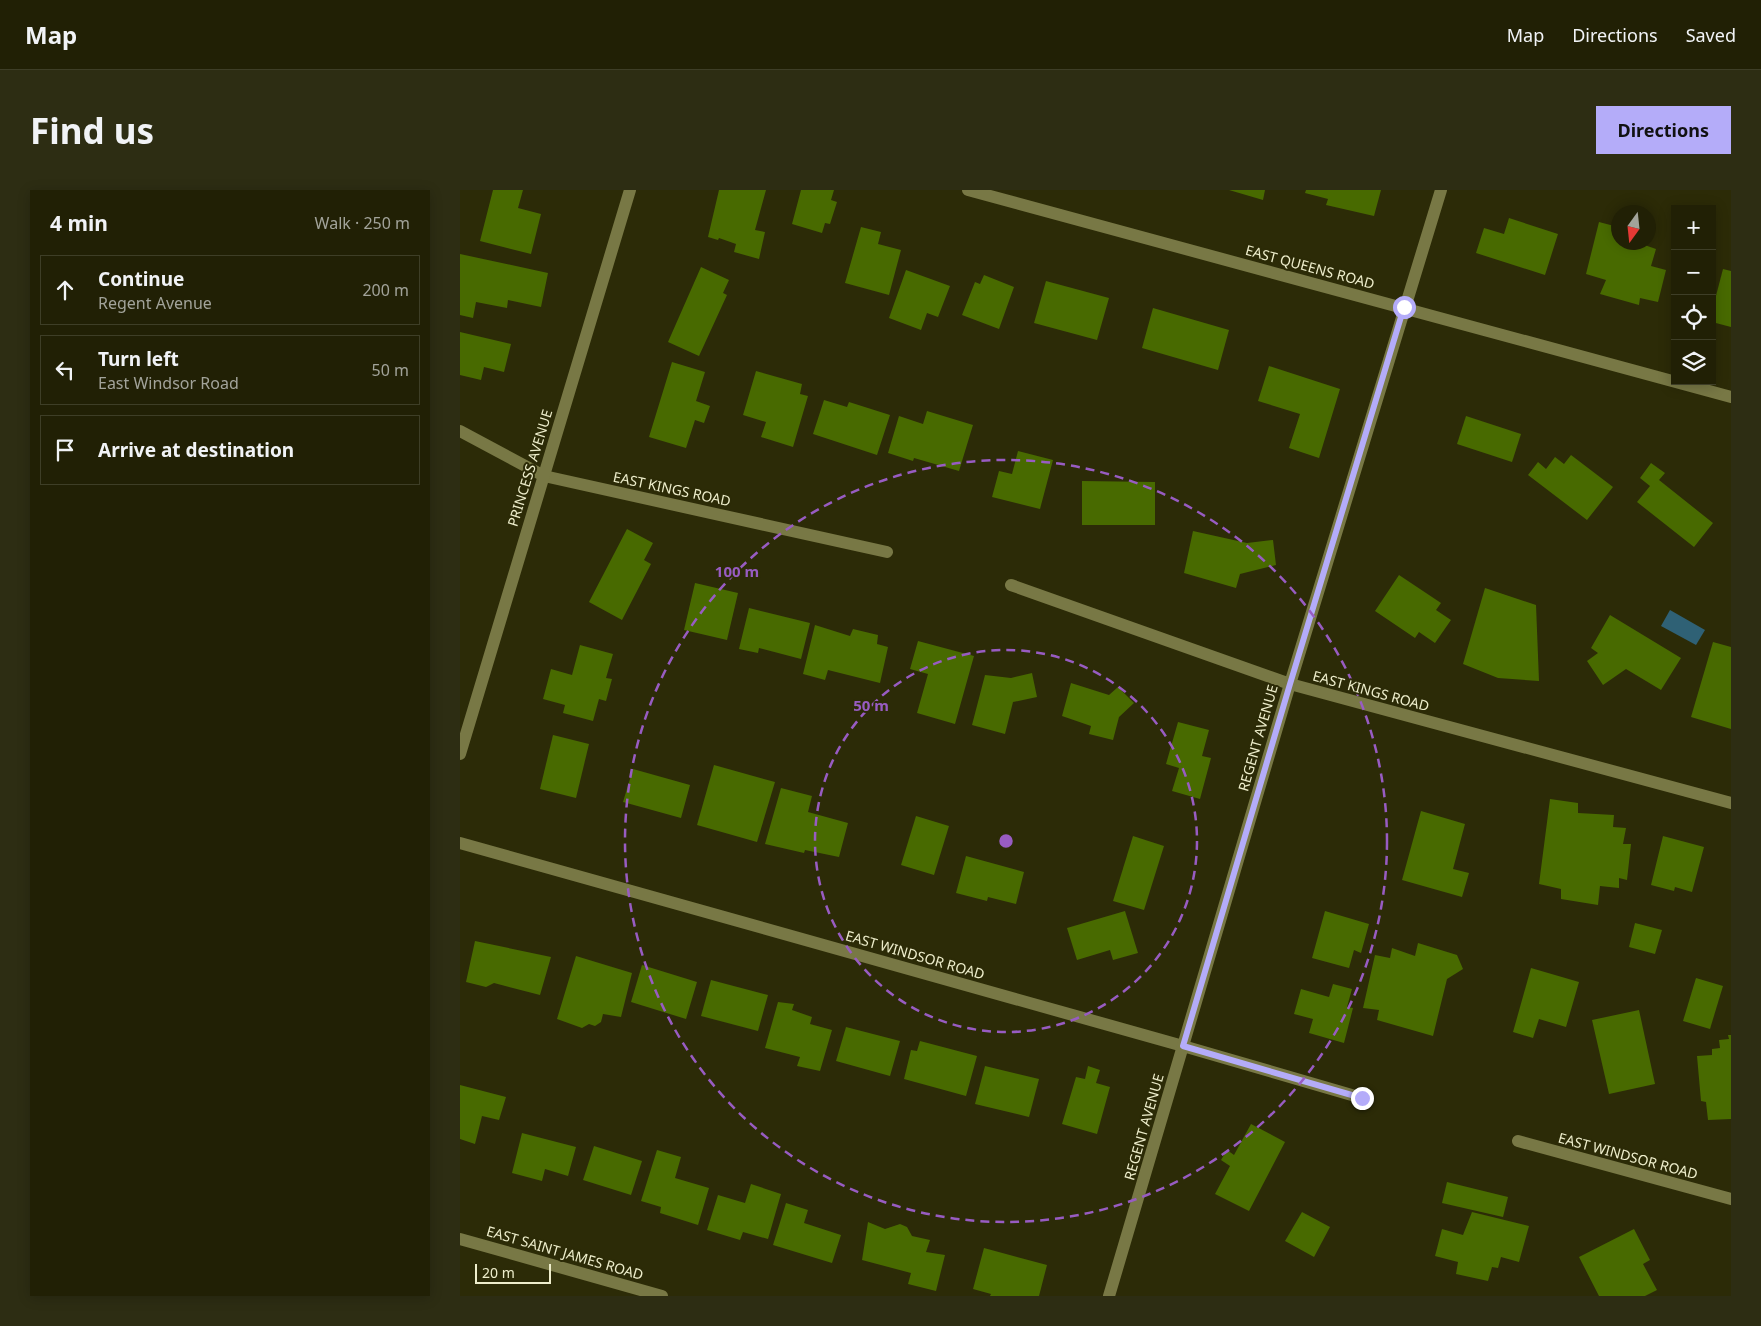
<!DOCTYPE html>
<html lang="en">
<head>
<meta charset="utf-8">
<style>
  body { margin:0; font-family:"Noto Sans",sans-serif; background:#2d2d13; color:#f1f3f6 }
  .controls { position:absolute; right:15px; top:15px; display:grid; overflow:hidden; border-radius:0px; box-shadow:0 2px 12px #0003 }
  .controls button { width:45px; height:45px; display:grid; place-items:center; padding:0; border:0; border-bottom:1px solid #3e3e27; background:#212005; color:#f1f3f6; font:25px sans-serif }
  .compass { position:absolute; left:1151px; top:15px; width:45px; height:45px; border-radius:50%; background:#212005; box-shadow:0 2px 12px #0003; rotate:195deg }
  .scale { position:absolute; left:15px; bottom:12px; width:76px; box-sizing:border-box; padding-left:5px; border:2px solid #eec; border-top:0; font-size:14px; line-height:18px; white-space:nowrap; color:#eec; -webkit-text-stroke:4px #2c2b07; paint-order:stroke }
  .stop { position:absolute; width:15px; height:15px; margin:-11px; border:4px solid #b4acf9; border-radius:50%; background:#fff }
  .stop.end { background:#b4acf9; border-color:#fff; box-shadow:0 1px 5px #0008 }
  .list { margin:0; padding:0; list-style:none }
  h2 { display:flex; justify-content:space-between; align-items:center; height:65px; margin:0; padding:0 20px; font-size:21px }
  h2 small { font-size:16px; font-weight:400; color:#a2a39a }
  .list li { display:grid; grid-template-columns:32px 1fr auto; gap:15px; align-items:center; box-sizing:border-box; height:70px; margin:0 10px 10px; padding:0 10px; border:1px solid #3e3e27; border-radius:0px }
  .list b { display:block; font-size:19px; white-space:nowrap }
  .list p { margin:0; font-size:16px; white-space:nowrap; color:#a2a39a }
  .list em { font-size:16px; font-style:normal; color:#a2a39a }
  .icon { flex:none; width:28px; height:28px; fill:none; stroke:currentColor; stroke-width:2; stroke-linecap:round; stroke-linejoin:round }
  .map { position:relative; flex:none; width:1271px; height:1106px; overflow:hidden; border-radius:0px }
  header { display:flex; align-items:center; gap:30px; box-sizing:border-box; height:70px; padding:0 25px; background:#212005; border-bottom:1px solid #3e3e27 }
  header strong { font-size:24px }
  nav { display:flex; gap:28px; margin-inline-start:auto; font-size:18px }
  .intro { display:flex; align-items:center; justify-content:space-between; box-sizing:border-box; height:120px; padding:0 30px }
  h1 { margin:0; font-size:35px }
  .button { padding:12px 22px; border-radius:0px; background:#b4acf9; color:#111; font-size:18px; font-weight:700 }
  main { display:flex; gap:30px; padding:0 30px }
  aside { flex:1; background:#212005; border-radius:0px; box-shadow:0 2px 12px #0003 }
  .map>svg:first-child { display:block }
  .water { fill:#2f6175 }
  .building { fill:#486a00 }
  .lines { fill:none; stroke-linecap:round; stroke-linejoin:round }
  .minor { stroke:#787845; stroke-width:12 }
  .route { stroke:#b4acf9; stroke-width:6 }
  .ring { fill:none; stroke:#985cc2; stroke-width:2.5; stroke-dasharray:9 6 }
  .labels { text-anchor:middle; stroke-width:4; stroke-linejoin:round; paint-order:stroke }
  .street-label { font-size:14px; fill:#eec; stroke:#2c2b07 }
  .centre { fill:#985cc2; stroke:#2c2b07; stroke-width:2.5 }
  .ring-label { font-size:15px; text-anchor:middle; font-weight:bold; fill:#985cc2; stroke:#2c2b07; stroke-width:4; stroke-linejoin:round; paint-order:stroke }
</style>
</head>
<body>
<header>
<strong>Map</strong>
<nav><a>Map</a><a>Directions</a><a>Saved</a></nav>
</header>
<div class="intro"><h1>Find us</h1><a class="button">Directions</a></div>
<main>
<aside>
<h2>4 min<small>Walk · 250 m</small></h2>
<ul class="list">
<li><svg class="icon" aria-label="ahead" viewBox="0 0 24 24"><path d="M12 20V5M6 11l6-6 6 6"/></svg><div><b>Continue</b><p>Regent Avenue</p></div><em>200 m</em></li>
<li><svg class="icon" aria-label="left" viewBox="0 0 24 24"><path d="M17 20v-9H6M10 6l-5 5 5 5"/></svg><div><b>Turn left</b><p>East Windsor Road</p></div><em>50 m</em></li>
<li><svg class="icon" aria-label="arrive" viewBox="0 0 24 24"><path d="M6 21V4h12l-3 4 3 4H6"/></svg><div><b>Arrive at destination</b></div></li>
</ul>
</aside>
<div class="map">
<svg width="1271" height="1106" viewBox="0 0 1271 1106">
  <rect width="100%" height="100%" fill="#2c2b07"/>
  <path class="water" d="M1210 420 1245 440 1236 455 1201 436Z"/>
  <g class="building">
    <path d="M33 0H63L58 18 81 24 71 64 20 51Z"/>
    <path d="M259 0H306L295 40 305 42 299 69 274 62 276 54 259 48 258 50 248 47Z"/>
    <path d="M341 0H374L371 10 377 12 370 34 365 33 362 43 332 34Z"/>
    <path d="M769 0H805L803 10Z"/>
    <path d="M846 0H921L914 26 866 15 868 9 845 3Z"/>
    <path d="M1049 28 1098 44 1085 85 1016 63 1024 38 1044 44Z"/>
    <path d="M1139 32 1158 37V52H1176L1196 59 1191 76 1206 80 1198 112 1180 108 1179 115 1140 104 1146 90 1126 84Z"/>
    <path d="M401 37 421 42 418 54 441 60 429 105 385 93Z"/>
    <path d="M0 64 88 83 81 117 48 110 47 118 16 112 13 128 0 125Z"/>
    <path d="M241 77 269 90 263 103 267 105 239 166 208 152Z"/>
    <path d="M1263 79 1271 81V137L1252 132V121Z"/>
    <path d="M446 80 490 96 478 127 467 123 461 140 429 128Z"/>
    <path d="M524 85 554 97 539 139 502 125 515 92 520 94Z"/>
    <path d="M586 91 649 108 637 150 574 133Z"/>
    <path d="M693 118 769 140 758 180 682 158Z"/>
    <path d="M0 142 51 154 44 182 24 177 21 190 0 185Z"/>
    <path d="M212 172 245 182 236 211 250 216 244 233 235 230 226 258 189 247Z"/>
    <path d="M809 176 880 199 859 268 829 258 840 224 798 211Z"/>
    <path d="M296 181 342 194 340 204 348 206 333 257 301 247 306 232 283 225Z"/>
    <path d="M364 210 387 217 389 212 430 225 417 265 353 244Z"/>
    <path d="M467 221 513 235 499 281 454 268 453 271 428 263 439 226 463 234Z"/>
    <path d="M1006 226 1061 244 1052 272 997 254Z"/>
    <path d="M558 261 593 270 580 319 532 307 539 281 552 284Z"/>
    <path d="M1111 265 1153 297 1127 330 1068 285 1078 272 1086 279 1095 267 1104 274Z"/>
    <path d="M1191 273 1205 283 1199 290 1253 333 1234 357 1177 312 1190 296 1180 288Z"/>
    <path d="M622 291 695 292V335H622Z"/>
    <path d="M167 339 193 353 184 370 191 374 162 430 129 412Z"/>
    <path d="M733 341 787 353 813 350 816 375 780 384 776 398 724 383Z"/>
    <path d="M939 385 981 413 976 420 991 430 975 453 959 442 955 448 915 421Z"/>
    <path d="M235 393 278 403 267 450 224 440Z"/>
    <path d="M1025 398 1076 415 1079 491 1038 488 1003 474Z"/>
    <path d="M289 418 350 433 341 469 299 458 298 463 279 459Z"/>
    <path d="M1150 425 1221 468 1201 500 1166 479 1143 495 1127 471 1138 463 1131 458Z"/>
    <path d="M355 435 390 446 393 439 418 445 417 454 428 457 420 493 368 480 365 490 343 484Z"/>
    <path d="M458 451 514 466 495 534 457 523 468 484 450 479Z"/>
    <path d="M1253 452 1271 457V539L1231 527Z"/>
    <path d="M120 455 153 464 146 488 152 489 146 511 139 509 133 531 103 523 105 515 83 509 91 479 112 485Z"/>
    <path d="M572 483 577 507 553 512 545 544 512 535 525 485 551 488Z"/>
    <path d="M611 493 649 505 658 497 674 513 659 527 653 550 629 544 631 536 602 526Z"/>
    <path d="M718 532 749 540 742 566 751 568 740 609 712 601 719 578 706 574Z"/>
    <path d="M93 545 129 554 116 608 80 599Z"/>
    <path d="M254 575 315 592 297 652 237 635Z"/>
    <path d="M173 579 230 595 221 628 163 612Z"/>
    <path d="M321 598 352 606 348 622 388 633 379 667 345 660 344 663 305 654Z"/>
    <path d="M1090 609 1118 613V623L1154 625 1153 637 1166 638 1163 654H1171L1167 690 1159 688V698L1140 696 1138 715 1101 709V699L1079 694Z"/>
    <path d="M961 621 1005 634 993 679 1009 683 1002 707 942 690Z"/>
    <path d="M456 626 489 636 474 685 441 675Z"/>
    <path d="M673 646 704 656 684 720 653 711Z"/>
    <path d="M1203 646 1244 657 1232 702 1215 697 1214 701 1191 695Z"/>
    <path d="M506 666 564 682 556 714 528 707 527 711 496 703Z"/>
    <path d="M665 721 678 763 653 770 650 760 617 770 607 738Z"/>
    <path d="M865 721 909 734 901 763 894 760 889 778 852 768Z"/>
    <path d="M1175 733 1202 740 1195 764 1169 757Z"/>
    <path d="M15 751 91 767 80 805 34 793 26 797 6 792Z"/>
    <path d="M958 753 997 765 1003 779 987 789 973 846 917 830 919 820 903 818 915 765 930 768 932 758 955 766Z"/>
    <path d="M116 766 172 783 161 827 143 824 141 832 135 836 129 834 122 838 97 829Z"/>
    <path d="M182 775 237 792 226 829 171 812Z"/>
    <path d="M1071 778 1119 792 1106 837 1079 829 1073 848 1053 842Z"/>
    <path d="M1236 788 1263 796 1250 839 1223 831Z"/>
    <path d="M251 790 308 805 298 841 241 826Z"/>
    <path d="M873 794 892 799 887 817 893 818 884 853 849 843 853 829 834 824 841 799 869 807Z"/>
    <path d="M318 812 334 814 332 820 352 827 350 834 372 840 360 881 337 876 340 867 305 858Z"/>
    <path d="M1179 820 1195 894 1149 904 1132 830Z"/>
    <path d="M386 837 440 851 430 886 376 871Z"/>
    <path d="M1268 845H1271V929L1248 930 1246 912 1241 911 1237 866 1252 865V859L1260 858 1259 850 1269 849Z"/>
    <path d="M460 851 517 866 506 906 444 889 451 860 457 861Z"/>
    <path d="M525 876 579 889 569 927 515 914Z"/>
    <path d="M628 876 640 880 636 893 650 897 637 944 602 934 616 887 625 889Z"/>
    <path d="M0 895 46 907 39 930 22 926 15 954 0 949Z"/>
    <path d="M791 934 825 952 789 1021 755 1004 770 976 761 970 767 960 774 965Z"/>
    <path d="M62 943 116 957 108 986 85 979 82 991 52 983Z"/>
    <path d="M134 956 182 971 171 1005 123 990Z"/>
    <path d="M197 960 221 967 215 988 249 998 238 1035 200 1023 201 1017 181 1011Z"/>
    <path d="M987 992 1048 1007 1043 1027 982 1013Z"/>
    <path d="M291 994 321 1004 308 1049 283 1042 280 1050 247 1040 258 1005 285 1013Z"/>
    <path d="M326 1013 348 1020 344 1033 381 1045 372 1073 313 1055Z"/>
    <path d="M842 1022 870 1037 854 1067 825 1051Z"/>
    <path d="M1012 1022 1069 1036 1059 1072 1041 1067 1038 1078 1032 1077 1028 1091 996 1084 998 1072 975 1066 982 1039 1003 1045Z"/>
    <path d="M408 1032 425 1039 440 1034 447 1037 452 1046 470 1050 466 1062 485 1065 476 1101 448 1094 451 1083 402 1070Z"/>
    <path d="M1174 1039 1190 1070 1183 1074 1197 1100 1185 1106H1139L1119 1067Z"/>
    <path d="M524 1058 587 1075 579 1106H530L531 1104 513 1099Z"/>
  </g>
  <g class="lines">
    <g class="minor">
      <path d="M508 0 1271 207"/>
      <path d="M0 241 84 286 427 362"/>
      <path d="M551 395 830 494 1271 613"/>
      <path d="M0 564 170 0"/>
      <path d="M0 653 723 856 902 908"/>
      <path d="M1058 951 1271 1009"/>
      <path d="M0 1049 202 1106"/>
      <path d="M649 1106 830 494 981 0"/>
    </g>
  </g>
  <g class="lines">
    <path class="route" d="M902 908 723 856 830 494 944 117"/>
  </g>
  <g class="ring">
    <circle cx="546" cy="651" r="191"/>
    <circle cx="546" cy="651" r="381"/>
  </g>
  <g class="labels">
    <g class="street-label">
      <text transform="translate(850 77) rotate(15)" y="5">EAST QUEENS ROAD</text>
      <text transform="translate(70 278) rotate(-73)" y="5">PRINCESS AVENUE</text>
      <text transform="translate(212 299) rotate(12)" y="5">EAST KINGS ROAD</text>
      <text transform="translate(911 501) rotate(15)" y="5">EAST KINGS ROAD</text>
      <text transform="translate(798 548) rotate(-74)" y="5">REGENT AVENUE</text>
      <text transform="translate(455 765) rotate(16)" y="5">EAST WINDSOR ROAD</text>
      <text transform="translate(684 937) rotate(-74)" y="5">REGENT AVENUE</text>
      <text transform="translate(1168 966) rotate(15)" y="5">EAST WINDSOR ROAD</text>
      <text transform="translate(105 1063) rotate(16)" y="5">EAST SAINT JAMES ROAD</text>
    </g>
  </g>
  <circle cx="546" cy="651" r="8" class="centre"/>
  <g class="ring-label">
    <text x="277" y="387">100 m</text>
    <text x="411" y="521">50 m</text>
  </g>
</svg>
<div class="controls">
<button>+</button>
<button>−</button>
<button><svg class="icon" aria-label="locate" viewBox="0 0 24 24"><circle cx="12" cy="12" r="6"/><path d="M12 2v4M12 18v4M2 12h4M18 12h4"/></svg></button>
<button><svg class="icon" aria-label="layers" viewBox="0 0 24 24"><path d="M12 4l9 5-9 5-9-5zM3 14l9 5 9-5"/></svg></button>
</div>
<svg class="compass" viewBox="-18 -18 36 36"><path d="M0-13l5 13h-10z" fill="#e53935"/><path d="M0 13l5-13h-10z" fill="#a2a39a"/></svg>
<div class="scale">20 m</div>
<div class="stop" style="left:944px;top:117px"></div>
<div class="stop end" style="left:902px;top:908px"></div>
</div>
</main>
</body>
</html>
